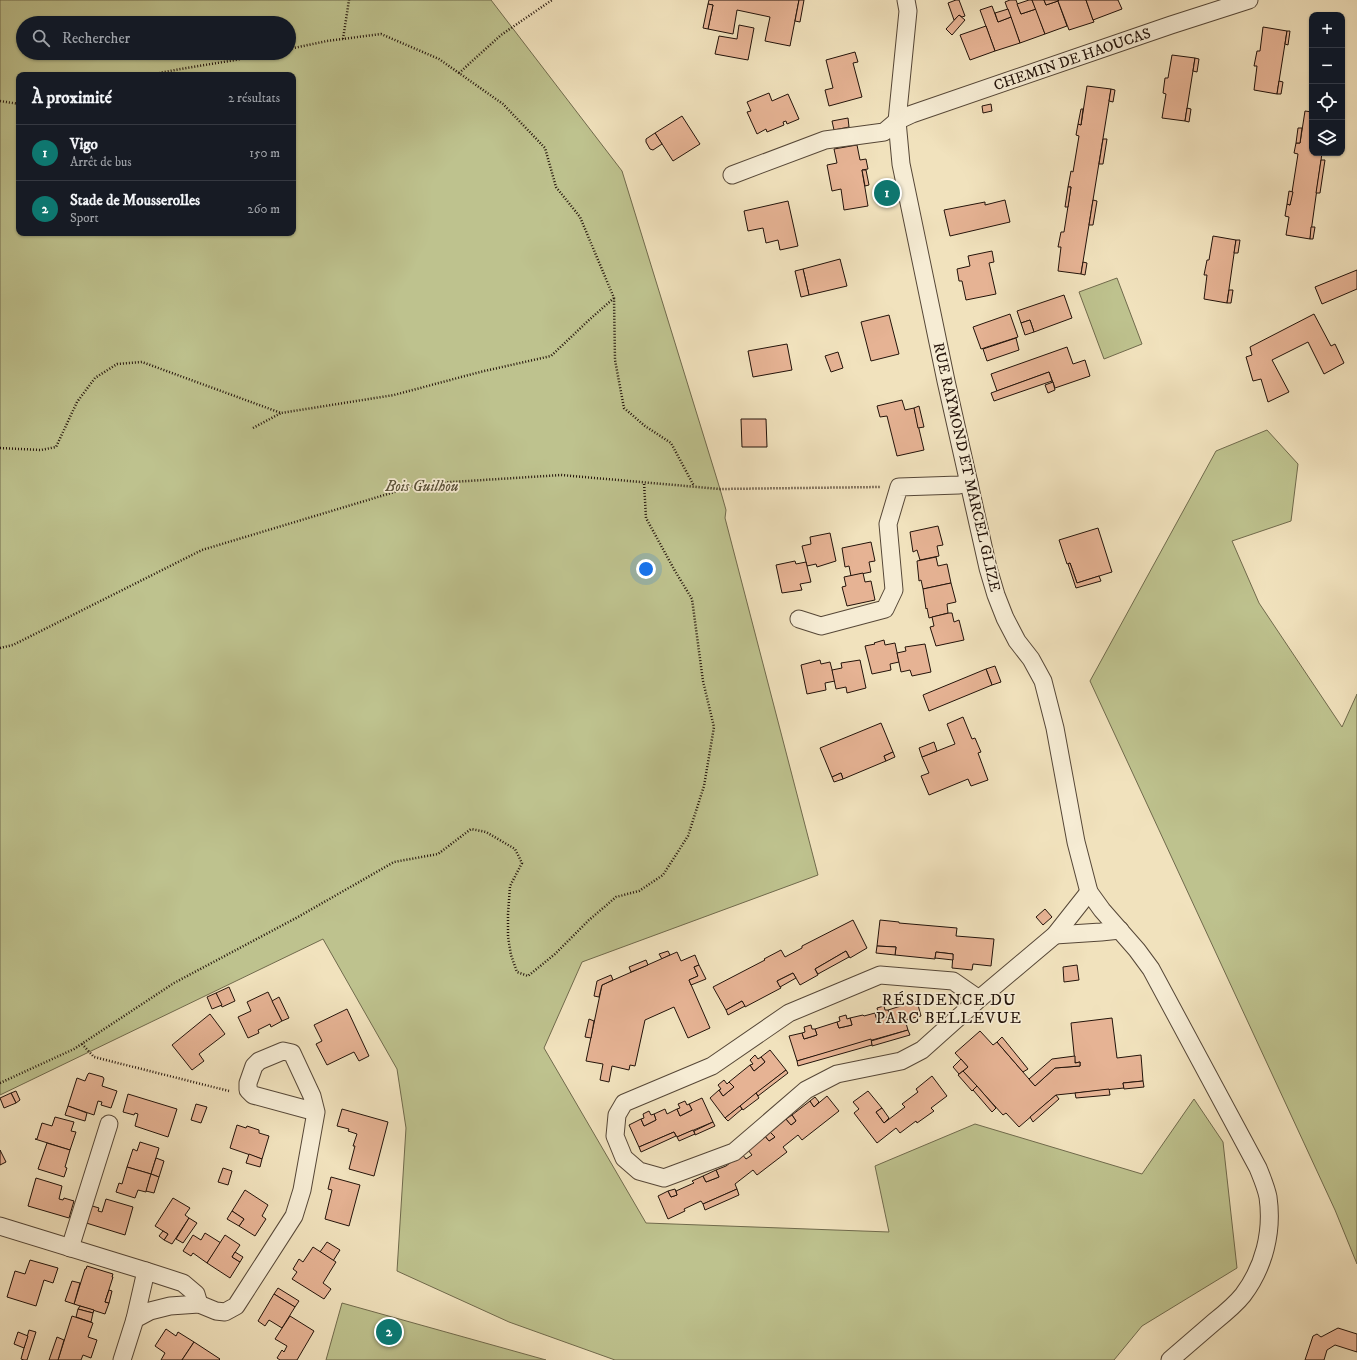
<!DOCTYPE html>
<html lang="fr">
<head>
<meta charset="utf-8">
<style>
  body { margin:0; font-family:"IM FELL DW Pica",serif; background:#242831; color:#f1f3f6 }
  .controls { position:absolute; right:12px; top:12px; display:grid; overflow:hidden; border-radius:8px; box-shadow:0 1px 3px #0004 }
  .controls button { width:36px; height:36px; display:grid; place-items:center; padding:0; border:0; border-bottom:1px solid #363941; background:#171b24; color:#f1f3f6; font:20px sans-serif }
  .you { position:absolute; left:646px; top:569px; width:14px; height:14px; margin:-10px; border:3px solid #fff; border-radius:50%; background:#1a73e8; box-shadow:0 0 0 6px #1a73e833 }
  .badge { display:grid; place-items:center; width:26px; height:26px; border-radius:50%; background:#0f766e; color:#fff; font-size:13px; font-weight:700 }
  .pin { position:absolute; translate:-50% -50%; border:2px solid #fff; box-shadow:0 1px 4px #0006 }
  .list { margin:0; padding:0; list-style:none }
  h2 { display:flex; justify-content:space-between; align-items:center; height:52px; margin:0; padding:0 16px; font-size:17px }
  h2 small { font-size:13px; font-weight:400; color:#9ea1a6 }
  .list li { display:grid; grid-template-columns:26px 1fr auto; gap:12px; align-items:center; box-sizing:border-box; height:56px; padding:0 16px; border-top:1px solid #363941 }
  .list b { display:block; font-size:15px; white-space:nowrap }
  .list p { margin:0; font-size:13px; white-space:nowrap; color:#9ea1a6 }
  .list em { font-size:13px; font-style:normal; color:#9ea1a6 }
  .icon { flex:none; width:22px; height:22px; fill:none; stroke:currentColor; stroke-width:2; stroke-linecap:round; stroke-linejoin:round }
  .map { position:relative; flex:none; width:1357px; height:1360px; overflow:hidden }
  .search { position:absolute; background:#171b24; box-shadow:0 1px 3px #0004; left:16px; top:16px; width:280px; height:44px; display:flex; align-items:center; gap:10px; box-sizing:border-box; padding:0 14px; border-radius:22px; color:#9ea1a6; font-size:15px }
  .panel { position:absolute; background:#171b24; box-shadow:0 1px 3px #0004; left:16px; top:72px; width:280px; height:164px; border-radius:8px }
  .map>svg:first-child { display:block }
  .green { fill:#bec28e; stroke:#706a4c; fill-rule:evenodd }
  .building { fill:#e6b394; stroke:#23130a }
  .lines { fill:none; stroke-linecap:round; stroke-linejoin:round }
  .minor-casing { stroke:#564737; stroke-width:19 }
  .path { stroke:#23130a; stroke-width:2.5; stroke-dasharray:1 2; stroke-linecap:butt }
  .minor { stroke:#f6ecd4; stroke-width:17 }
  .labels { text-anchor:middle; stroke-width:3.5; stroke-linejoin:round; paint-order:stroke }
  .street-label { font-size:15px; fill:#23130a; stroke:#f6ecd4 }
  .park-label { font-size:15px; font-style:italic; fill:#595038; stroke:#f6ecd4 }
  .neighbourhood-label { font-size:16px; letter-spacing:1px; fill:#23130a; stroke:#f6ecd4 }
</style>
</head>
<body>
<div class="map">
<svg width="1357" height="1360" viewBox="0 0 1357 1360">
  <rect width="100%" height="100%" fill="#f1e2bd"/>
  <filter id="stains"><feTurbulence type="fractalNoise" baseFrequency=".005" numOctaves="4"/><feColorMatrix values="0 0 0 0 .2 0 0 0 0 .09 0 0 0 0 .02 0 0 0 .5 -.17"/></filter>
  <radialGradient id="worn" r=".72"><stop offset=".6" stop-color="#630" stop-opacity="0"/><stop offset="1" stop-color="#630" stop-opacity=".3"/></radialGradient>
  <g class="green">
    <path d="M0 0H491L622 171 720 489 726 510 725 518 818 875 582 962 544 1048 646 1223 889 1232 875 1166 975 1124 1142 1174 1194 1099 1223 1142 1237 1268 1142 1326 1114 1360H615L509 1322 397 1271 406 1128 397 1069 323 939 0 1095ZM23 23H289V53H23ZM19 75H293V233H19Z"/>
    <path d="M1117 278 1142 344 1104 359 1079 292Z"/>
    <path d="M1267 430 1298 464 1291 521 1232 541 1259 603 1342 727 1357 694V1264L1335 1210 1090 681 1216 451Z"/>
    <path d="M342 1303 546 1360H326Z"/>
  </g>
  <g class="building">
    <path d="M709 0H799L790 46 765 41 770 17 737 10 733 34 708 29 713 5 708 4Z"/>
    <path d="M799 0H804L800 22 795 21Z"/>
    <path d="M956 0H959L965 16 962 17 959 15 954 20 948 3Z"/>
    <path d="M1010 0H1016L1021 14 1036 9 1045 34 1020 43 1005 2Z"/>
    <path d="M1029 0H1032L1036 9 1021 14 1017 4Z"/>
    <path d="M1032 0H1044L1046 5 1058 1 1067 26 1045 34Z"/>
    <path d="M1044 0H1058V1L1046 5Z"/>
    <path d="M1059 0H1086L1094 22 1069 30 1058 1Z"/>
    <path d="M1086 0H1118L1122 9 1093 20Z"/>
    <path d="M708 4 713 5 708 29 703 28Z"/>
    <path d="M992 6 998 22 1011 17 1020 43 995 51 980 10Z"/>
    <path d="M1008 9 1011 17 998 22 995 13Z"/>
    <path d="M959 15 965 20 952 35 946 29Z"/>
    <path d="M739 25 754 28 748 60 715 54 719 36 737 39Z"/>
    <path d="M986 26 995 51 970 60 960 35Z"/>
    <path d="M1263 27 1287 31 1277 94 1254 90 1257 66H1254L1257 51H1260Z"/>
    <path d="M1287 31H1290L1288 45 1285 44Z"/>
    <path d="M855 52 858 62 853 63 862 97 829 106 825 90 833 88 826 60Z"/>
    <path d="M1172 55 1195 58 1185 121 1162 118 1166 94 1163 93 1165 78H1168Z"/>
    <path d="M1195 58 1199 59 1197 72 1193 71Z"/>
    <path d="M1279 81 1283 82 1281 94H1277Z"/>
    <path d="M1087 86 1111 89 1081 274 1058 271 1061 247H1058L1061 232H1064L1071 187H1068L1071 171 1073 172 1079 136 1076 135 1078 124 1081 125Z"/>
    <path d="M1111 89 1115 90 1113 102 1109 101Z"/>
    <path d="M769 93 772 101 788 94 799 119 787 124 786 121 783 122 784 125 767 132 766 129 757 134 747 112 751 111 747 102Z"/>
    <path d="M991 104 992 111 983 113 982 106Z"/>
    <path d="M1187 108 1191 109 1189 122 1185 121Z"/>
    <path d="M1081 109H1083L1081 125 1078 124Z"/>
    <path d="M1305 111 1312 112V153H1322L1310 239 1286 235 1289 217 1285 216 1287 204 1290 205 1298 154 1294 153 1296 143H1300Z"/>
    <path d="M682 116 700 144 673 161 655 133Z"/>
    <path d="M848 118 849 127 834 130 832 121Z"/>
    <path d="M1298 128H1302L1300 143H1296Z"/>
    <path d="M655 133 662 144 653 150 650 149 646 142V139Z"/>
    <path d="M1103 139H1107L1103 164H1099Z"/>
    <path d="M857 145 860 160 866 159 868 169 862 170 868 206 844 210 841 189 832 191 827 165 837 163 834 149Z"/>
    <path d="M1321 160H1325L1320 193H1316Z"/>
    <path d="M862 170H866L869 185 865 186Z"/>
    <path d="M1068 187H1071L1068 207H1065Z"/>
    <path d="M1289 191 1293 192 1290 205 1287 204Z"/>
    <path d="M890 195 892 205 886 206 884 196Z"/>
    <path d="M1005 200 1010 222 950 236 944 210 985 202V205Z"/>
    <path d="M1093 200 1097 201 1093 225H1089Z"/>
    <path d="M788 201 798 246 780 250 778 240 766 243 763 228 748 231 744 211Z"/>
    <path d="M1311 227H1315L1313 239H1310Z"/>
    <path d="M1213 236 1236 240 1227 303 1204 299 1207 275H1204L1207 260H1209Z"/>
    <path d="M1236 240H1240L1238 253H1234Z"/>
    <path d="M992 251 994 262 989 263 996 294 966 300 962 281H959L957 269 970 266 968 256Z"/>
    <path d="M840 259 847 286 809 295 803 269Z"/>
    <path d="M1083 262 1087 263 1085 275 1081 274Z"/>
    <path d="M803 269 809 295 801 297 795 271Z"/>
    <path d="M1357 270V289L1322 304 1315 287Z"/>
    <path d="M1229 290H1233L1231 303H1227Z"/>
    <path d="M1064 295 1072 318 1034 332 1030 320 1021 323 1017 311Z"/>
    <path d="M1010 314 1018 337 981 349 973 327Z"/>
    <path d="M1314 314 1331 346 1335 344 1344 363 1324 374 1308 342 1272 360 1289 392 1268 402 1261 379 1253 381 1246 357 1252 355 1250 347Z"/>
    <path d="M889 315 899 354 871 361 861 322Z"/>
    <path d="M1030 320 1034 332 1025 335 1021 323Z"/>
    <path d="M1016 338 1019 350 987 361 983 349Z"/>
    <path d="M787 344 792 370 753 377 748 351Z"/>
    <path d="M1067 347 1073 364 1085 360 1090 376 1055 388 1049 372 997 391 991 374Z"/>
    <path d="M838 352 843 368 831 372 825 356Z"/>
    <path d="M1049 372 1052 381 994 401 991 393Z"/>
    <path d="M1053 382 1055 390 1048 393 1045 385Z"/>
    <path d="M902 400 905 410 914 408 924 450 897 456 887 416 880 417 877 406Z"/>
    <path d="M919 406 924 427 918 428 914 408Z"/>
    <path d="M741 419H766L767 447H742Z"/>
    <path d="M938 526 943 545 937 546 939 556 920 560 917 550 913 552 910 532Z"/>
    <path d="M1098 528 1112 572 1077 583 1070 563 1067 564 1059 540Z"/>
    <path d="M830 533 836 561 817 567 816 564 807 566 802 546 811 544 810 537Z"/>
    <path d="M871 542 875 561 869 562 871 572 851 576 849 566 845 567 842 548Z"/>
    <path d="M936 557 938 566 947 564 951 583 923 589 921 580 919 581 917 561Z"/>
    <path d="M795 561 796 564 806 562 811 582 800 584 802 590 782 593 776 565Z"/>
    <path d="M1070 563 1077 583 1099 576 1101 581 1076 588 1068 564Z"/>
    <path d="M863 573 865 582 871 581 875 600 847 606 842 587 846 586 844 577Z"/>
    <path d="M951 583 956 602 947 604 948 613 929 618 927 608 926 609 923 589Z"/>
    <path d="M949 613H952L954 622 959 620 964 640 936 646 930 627 934 626 932 617Z"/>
    <path d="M884 640 885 645 895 643 899 662 890 664 891 670 872 674 865 646 875 644 874 643Z"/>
    <path d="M925 644 931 672 912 676 910 670 901 672 897 653 906 651 905 647Z"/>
    <path d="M820 660 821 664 830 662 835 681 825 683 826 690 807 694 801 665Z"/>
    <path d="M860 660 866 688 847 693 846 687 836 689 832 670 842 668 841 663Z"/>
    <path d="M995 666 1001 682 992 685 986 669Z"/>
    <path d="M986 669 992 685 929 711 923 695Z"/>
    <path d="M963 717 972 739 975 738 981 752 978 753 988 780 971 786 968 779 929 795 921 776 929 773 922 757 955 744 947 724Z"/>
    <path d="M881 723 893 752 884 756 886 761 843 779 841 773 832 777 820 748Z"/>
    <path d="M934 742 937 751 922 757 919 748Z"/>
    <path d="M893 752 895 757 886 761 884 756Z"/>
    <path d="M841 773 843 779 834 782 832 777Z"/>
    <path d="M1045 909 1052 917 1043 925 1036 917Z"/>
    <path d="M853 920 867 948 850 958 846 951 815 969 818 975 800 985 793 973 777 981 781 988 745 1007 742 1001 726 1010 713 987 765 960 764 959 781 950 785 957 802 948V946Z"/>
    <path d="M880 920 899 922V923L957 928 956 936 994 939 991 966 973 964 972 970 952 968 953 954 936 952 935 959 895 955 896 947 877 946Z"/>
    <path d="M877 946 896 947 895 955 876 953Z"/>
    <path d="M668 951 670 955 662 959 659 954Z"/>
    <path d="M846 951 849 957 818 974 815 969Z"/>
    <path d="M677 952 681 961 695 955 699 965 694 967 698 976 689 980 710 1028 688 1038 674 1007 645 1020 635 1066 630 1065 629 1070 612 1066 609 1082 600 1080 603 1064 586 1061 602 985Z"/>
    <path d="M936 952 953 954V960L935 958Z"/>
    <path d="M646 960 648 965 631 972 629 967Z"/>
    <path d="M699 965 706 979 691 985 689 980 698 976 694 967Z"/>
    <path d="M1077 965 1079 980 1064 982 1063 967Z"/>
    <path d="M793 973 796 978 780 987 777 981Z"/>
    <path d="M611 975 613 980 602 985 599 997 594 996 597 981Z"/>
    <path d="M229 987 235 1001 222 1007 216 993Z"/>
    <path d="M268 992 282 1021 271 1027 270 1024 258 1030 259 1033 248 1038 238 1017 251 1011 247 1002Z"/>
    <path d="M216 993 222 1005 212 1009 207 997Z"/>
    <path d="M279 997 289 1018 282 1021 272 1001Z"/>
    <path d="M742 1001 745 1006 728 1015 726 1010Z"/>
    <path d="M917 1001 921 1016 905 1020 908 1030 797 1061 789 1036 802 1033 804 1039 817 1035 815 1029 837 1022 839 1028 852 1025 850 1018 863 1015 864 1016 875 1013 877 1020 890 1016 888 1010Z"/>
    <path d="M884 1006 885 1010H888L890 1016 877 1020 875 1013 878 1012 877 1008Z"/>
    <path d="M347 1009 369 1056 359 1061 354 1052 327 1065 316 1044 322 1041 314 1025Z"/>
    <path d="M210 1014 225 1034 199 1054 204 1061 192 1070 172 1045Z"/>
    <path d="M846 1015 847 1019 850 1018 852 1025 839 1028 837 1022 840 1021 839 1017Z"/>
    <path d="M1112 1018 1117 1058 1141 1055 1143 1081 1123 1083 1124 1088 1056 1095 1019 1127 1006 1113 1003 1115 963 1071 968 1067 955 1053 980 1031 993 1045 997 1042 1035 1086 1055 1068 1080 1066V1062L1075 1063 1071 1023Z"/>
    <path d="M589 1019 594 1021 591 1038 585 1037Z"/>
    <path d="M811 1025 812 1029H815L817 1035 804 1039 802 1033 805 1032 804 1027Z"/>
    <path d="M908 1030 910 1035 872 1046 871 1041Z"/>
    <path d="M1002 1037 1028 1069 1023 1072 997 1042Z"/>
    <path d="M871 1039 872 1045 798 1066 797 1061Z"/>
    <path d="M770 1050 786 1070 725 1118 710 1098 719 1090 723 1096 734 1087 729 1082 750 1065 754 1071 765 1062 761 1057Z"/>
    <path d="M755 1055 758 1059 761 1057 765 1062 754 1071 750 1065 753 1064 750 1060Z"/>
    <path d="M1075 1056V1063L1080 1062V1066L1055 1068 1035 1086 1029 1079 1052 1059Z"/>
    <path d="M961 1059 968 1067 959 1074 953 1067Z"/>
    <path d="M786 1070 788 1073 758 1096 756 1093Z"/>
    <path d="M963 1071 977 1086 972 1091 958 1075Z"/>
    <path d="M89 1073 103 1077 104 1079 102 1086 117 1091 111 1108 101 1105 102 1102 98 1101 94 1115 68 1106 77 1078 85 1081 88 1074Z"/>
    <path d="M932 1076 947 1096 931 1108 934 1111 917 1123 916 1121 900 1133 896 1128 877 1143 854 1113 859 1109 853 1102 868 1091 882 1108 876 1112 884 1123 905 1107 902 1104 918 1092 916 1089Z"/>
    <path d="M724 1080 727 1084 729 1082 734 1087 723 1096 719 1090 721 1089 718 1085Z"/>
    <path d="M1143 1081 1144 1087 1124 1089 1123 1083Z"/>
    <path d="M977 1086 996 1108 992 1112 973 1090Z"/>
    <path d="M1109 1089 1110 1095 1076 1098 1075 1093Z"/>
    <path d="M16 1091 20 1100 16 1103 11 1093Z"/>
    <path d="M11 1093 16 1103 4 1108 0 1098Z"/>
    <path d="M756 1093 759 1098 743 1110 740 1106Z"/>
    <path d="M128 1094 177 1109 168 1137 135 1126 138 1114 135 1113 134 1115 123 1112Z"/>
    <path d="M1056 1095 1059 1099 1033 1122 1030 1117Z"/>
    <path d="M827 1096 839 1111 802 1140 798 1135 783 1147 787 1152 757 1175 753 1170 735 1184 737 1189 703 1204 701 1201 684 1209 685 1211 668 1219 658 1196 668 1191 671 1197 677 1195 676 1191 694 1183 692 1181 703 1176 706 1182 719 1177 716 1170 726 1166 742 1154 746 1159 752 1155 748 1150 765 1136 769 1141 775 1137 770 1132 786 1119 791 1125 796 1121 792 1115 810 1101 814 1107Z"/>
    <path d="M815 1097 819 1102 814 1107 810 1101Z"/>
    <path d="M702 1098 713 1122 677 1137 674 1132 639 1147 629 1125 641 1119 644 1126 656 1120 654 1114 665 1109 667 1114 677 1109 680 1116 692 1110 689 1104Z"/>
    <path d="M685 1101 687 1105 689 1104 692 1110 680 1116 677 1109 680 1108 678 1104Z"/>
    <path d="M196 1104 207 1107 201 1123 191 1120Z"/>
    <path d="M68 1106 87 1113 85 1121 65 1115Z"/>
    <path d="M740 1106 742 1109 728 1121 725 1118Z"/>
    <path d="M882 1108 889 1118 884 1123 876 1112Z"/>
    <path d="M342 1109 388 1122 374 1176 349 1169 355 1146H353L357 1134 348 1131 349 1129 337 1126Z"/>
    <path d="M649 1111 651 1115 654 1114 656 1120 644 1126 641 1119 644 1118 643 1114Z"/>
    <path d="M792 1115 796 1121 791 1125 786 1119Z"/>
    <path d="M55 1117 74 1122 71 1131 76 1132 70 1150 35 1139H37L42 1123 52 1126Z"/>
    <path d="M713 1122 715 1126 695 1135 694 1131Z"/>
    <path d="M237 1125 246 1128 247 1126 259 1130V1133L269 1136 262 1159 230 1148Z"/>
    <path d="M693 1130 695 1134 679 1141 677 1137Z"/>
    <path d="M674 1132 676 1136 641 1152 639 1147Z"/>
    <path d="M770 1132 775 1137 769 1141 765 1136Z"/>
    <path d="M140 1142 159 1148 151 1174 127 1167 133 1149 137 1151Z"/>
    <path d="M47 1143 70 1150 65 1167 67 1168 64 1177 38 1169Z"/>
    <path d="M0 1150 6 1162 0 1165Z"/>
    <path d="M249 1154 262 1159 260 1167 246 1163Z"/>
    <path d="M156 1158 164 1161 159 1177 151 1174Z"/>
    <path d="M127 1167 151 1174 146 1192 138 1190 135 1198 116 1192 119 1183 122 1184Z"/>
    <path d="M223 1168 232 1171 228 1185 218 1182Z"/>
    <path d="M716 1170 719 1177 706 1182 703 1176Z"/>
    <path d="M151 1174 159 1177 154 1193 146 1191Z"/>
    <path d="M331 1177 360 1185 349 1226 325 1219 332 1190 328 1189Z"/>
    <path d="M36 1178 62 1186 59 1199 63 1200 64 1198 74 1201 69 1218 28 1206Z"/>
    <path d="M675 1189 677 1195 671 1197 668 1191Z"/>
    <path d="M737 1189 739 1195 705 1210 703 1204Z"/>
    <path d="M245 1190 268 1205 262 1216 266 1219 255 1236 239 1226 244 1219 232 1211Z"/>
    <path d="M173 1198 190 1208 185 1215 189 1218 172 1244 164 1240 168 1234 155 1226Z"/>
    <path d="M106 1199 133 1207 125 1235 83 1222 89 1205 99 1208 98 1211 102 1212Z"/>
    <path d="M232 1211 244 1219 239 1226 227 1219Z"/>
    <path d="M189 1218 197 1223 183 1243 176 1239Z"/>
    <path d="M163 1231 168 1234 164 1240 159 1236Z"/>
    <path d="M205 1233 221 1243 207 1263 193 1253 191 1256 183 1251 193 1235 201 1240Z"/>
    <path d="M225 1235 240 1245 232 1257 240 1262 230 1278 207 1263Z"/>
    <path d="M327 1242 340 1250 333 1261 320 1252Z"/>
    <path d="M313 1247 336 1262 323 1283 331 1289 324 1299 292 1279 297 1272 293 1269 299 1259 303 1262Z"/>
    <path d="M235 1252 243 1257 240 1262 232 1257Z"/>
    <path d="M30 1260 58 1268 53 1283 44 1280 36 1306 7 1297 15 1271 25 1274Z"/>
    <path d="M87 1266 113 1274 112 1277H113L105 1302 109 1303 105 1314 74 1304 85 1269H86Z"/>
    <path d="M72 1281 80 1283 74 1304 65 1301Z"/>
    <path d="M278 1288 299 1301 295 1307 274 1294Z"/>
    <path d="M109 1290 112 1291 109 1303 105 1302Z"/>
    <path d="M274 1294 295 1307 282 1328 269 1320 265 1326 258 1321Z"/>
    <path d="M80 1306 94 1310 93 1313 78 1309Z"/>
    <path d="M78 1309 93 1313 91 1322 76 1317Z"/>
    <path d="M72 1316 93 1323 88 1337 97 1340 91 1358 83 1355 81 1360H58Z"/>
    <path d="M290 1316 314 1331 297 1360H280L277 1358 282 1350 284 1352 287 1346 275 1339Z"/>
    <path d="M1338 1328 1357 1334V1352L1335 1345 1327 1350 1324 1360H1305L1313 1336 1317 1334 1321 1337Z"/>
    <path d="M166 1329 176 1336 178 1332 194 1342 182 1360H161L165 1353 155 1346Z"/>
    <path d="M29 1330 36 1332 27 1360H24L21 1359Z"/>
    <path d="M18 1332 28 1336 24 1348 14 1344Z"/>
    <path d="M57 1337 64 1340 58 1360H49Z"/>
    <path d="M194 1342 220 1359 219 1360H182Z"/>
  </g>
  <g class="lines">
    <g class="minor-casing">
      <g id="minor">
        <path d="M906 0 908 11 897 121 901 164 946 381 988 568 996 595 1005 618 1017 641 1031 659 1043 681 1055 728 1076 842 1089 892 1102 910 1137 950 1151 969 1258 1168C1262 1178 1266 1187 1268 1197 1273 1232 1264 1267 1243 1295 1235 1305 1224 1314 1214 1322 1199 1335 1184 1348 1170 1360"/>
        <path d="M732 175 825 140 884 132 897 121 912 114 1171 25 1249 0"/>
        <path d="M799 619 821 626 885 609 894 590 888 524 899 487 959 485 969 483"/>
        <path d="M1055 935 1101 932 1120 930"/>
        <path d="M979 999 953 981 880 975 789 1013 712 1066 624 1103 617 1115 615 1136 624 1158 639 1171 664 1178 734 1152 806 1090 837 1074 901 1061 922 1050 979 999 1055 935 1089 892"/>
        <path d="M0 1226 146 1271"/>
        <path d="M70 1248 109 1124"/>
        <path d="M135 1319 146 1271 183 1283 196 1294 199 1304"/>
        <path d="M122 1360 135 1319 150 1311 170 1306 199 1304 216 1311 225 1312 236 1306 294 1216 302 1190 316 1112 312 1096 292 1053 283 1051 259 1061 254 1066 248 1083V1090L253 1095 316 1112"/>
      </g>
    </g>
    <g class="path">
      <path d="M343 39 349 0"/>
      <path d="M289 49 327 41 381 34 439 59 503 104 545 148 556 187 580 217 614 298 615 360 624 408 645 426 671 443 694 486"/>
      <path d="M459 73 501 35 552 0"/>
      <path d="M150 75C191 66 231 62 271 53"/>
      <path d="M0 101 19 104"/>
      <path d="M253 428 281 413"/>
      <path d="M0 448 41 450 56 447 77 402 95 378 117 364 142 362 281 413 394 395 480 372 551 356 589 320 614 298"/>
      <path d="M0 648 13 645 202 550 421 484 561 475 720 489 880 487"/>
      <path d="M82 1044 94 1057 229 1091"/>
      <path d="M0 1083 74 1049 174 983 298 917 394 862 438 854 471 829 486 832 515 849 522 863 510 886 508 914V937L511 955 517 972 528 976 555 954 589 920 616 897 639 891 663 875 688 836 704 786 714 727 703 681 692 599 675 571 646 518 644 482"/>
    </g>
    <use href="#minor" class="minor"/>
  </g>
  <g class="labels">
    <g class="street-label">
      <text transform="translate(1072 59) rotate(-19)" y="5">CHEMIN DE HAOUCAS</text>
      <text transform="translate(967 467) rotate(77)" y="5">RUE RAYMOND ET MARCEL GLIZE</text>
    </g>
    <g class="park-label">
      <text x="422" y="491">Bois Guilhou</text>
    </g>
    <g class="neighbourhood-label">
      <text x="949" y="1005">RÉSIDENCE DU<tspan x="949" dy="18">PARC BELLEVUE</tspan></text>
    </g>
  </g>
  <rect width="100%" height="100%" filter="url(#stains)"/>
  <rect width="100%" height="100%" fill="url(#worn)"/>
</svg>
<div class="controls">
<button>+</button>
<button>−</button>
<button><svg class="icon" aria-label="locate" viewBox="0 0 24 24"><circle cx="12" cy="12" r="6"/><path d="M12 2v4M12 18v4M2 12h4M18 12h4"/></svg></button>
<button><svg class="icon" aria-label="layers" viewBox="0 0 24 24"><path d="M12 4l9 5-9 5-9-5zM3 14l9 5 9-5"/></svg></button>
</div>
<div class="you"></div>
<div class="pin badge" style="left:887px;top:193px">1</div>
<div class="pin badge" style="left:389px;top:1332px">2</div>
<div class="search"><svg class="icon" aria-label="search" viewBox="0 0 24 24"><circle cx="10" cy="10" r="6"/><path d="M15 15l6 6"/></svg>Rechercher</div>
<section class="panel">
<h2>À proximité<small>2 résultats</small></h2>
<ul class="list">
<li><span class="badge">1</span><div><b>Vigo</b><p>Arrêt de bus</p></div><em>150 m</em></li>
<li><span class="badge">2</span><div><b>Stade de Mousserolles</b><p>Sport</p></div><em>260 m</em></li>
</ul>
</section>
</div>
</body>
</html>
